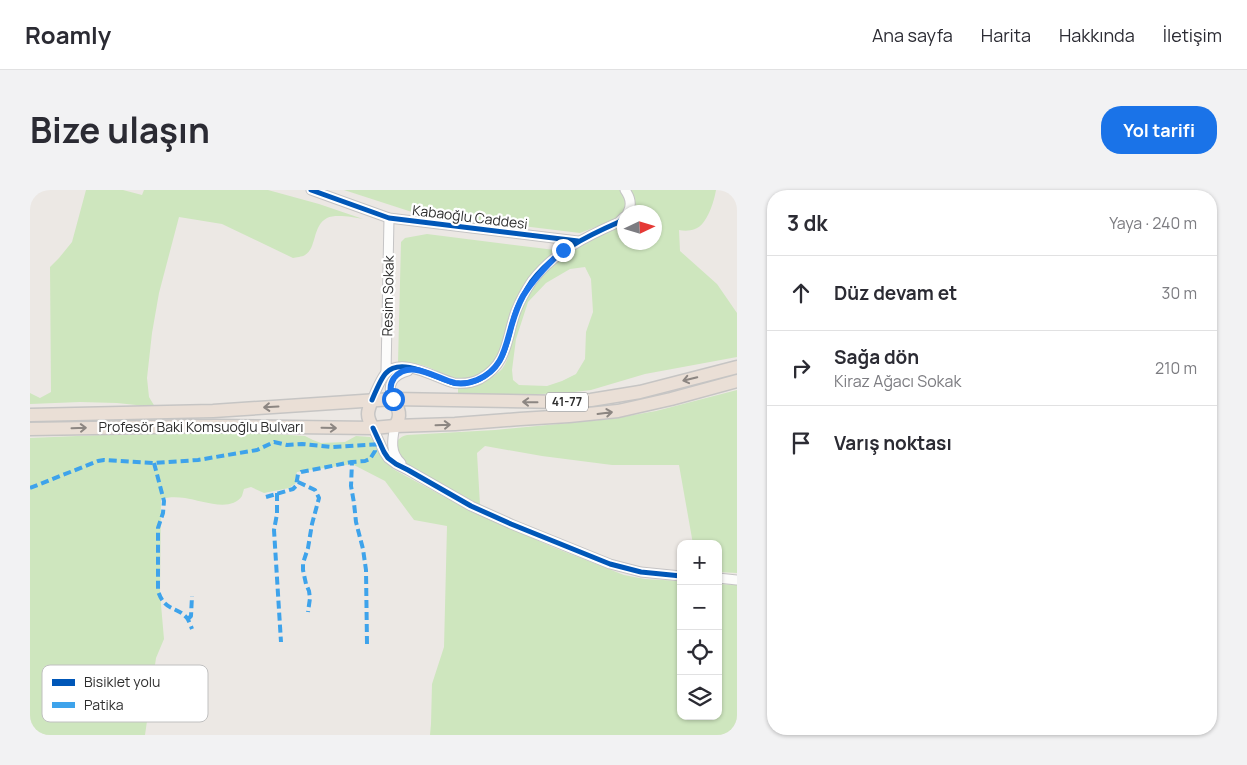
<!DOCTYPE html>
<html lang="tr">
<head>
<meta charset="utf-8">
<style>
  body { margin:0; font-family:Manrope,sans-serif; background:#f2f2f3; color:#2b2b33 }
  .controls { position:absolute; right:15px; bottom:15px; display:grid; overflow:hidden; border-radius:10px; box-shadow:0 1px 4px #0004 }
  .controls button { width:45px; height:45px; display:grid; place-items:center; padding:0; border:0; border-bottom:1px solid #e1e1e2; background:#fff; color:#2b2b33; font:25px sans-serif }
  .compass { position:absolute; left:587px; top:15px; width:45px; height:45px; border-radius:50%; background:#fff; box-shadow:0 1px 4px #0004; rotate:86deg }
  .stop { position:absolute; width:15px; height:15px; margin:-11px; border:4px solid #1a73e8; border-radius:50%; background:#fff }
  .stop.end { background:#1a73e8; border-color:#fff; box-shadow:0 1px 5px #0008 }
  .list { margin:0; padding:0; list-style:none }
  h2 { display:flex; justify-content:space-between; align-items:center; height:65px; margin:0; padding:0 20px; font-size:21px }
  h2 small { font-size:16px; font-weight:400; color:#7c7c81 }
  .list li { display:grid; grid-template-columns:32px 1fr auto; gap:15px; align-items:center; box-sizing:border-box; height:75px; padding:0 20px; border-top:1px solid #e1e1e2 }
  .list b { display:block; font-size:19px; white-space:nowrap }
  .list p { margin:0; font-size:16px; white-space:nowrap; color:#7c7c81 }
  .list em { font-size:16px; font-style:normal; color:#7c7c81 }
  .icon { flex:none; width:28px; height:28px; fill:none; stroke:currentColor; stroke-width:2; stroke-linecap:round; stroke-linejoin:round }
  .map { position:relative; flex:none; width:707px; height:545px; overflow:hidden; border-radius:20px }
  header { display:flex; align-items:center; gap:30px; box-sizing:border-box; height:70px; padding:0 25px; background:#fff; border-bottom:1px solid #e1e1e2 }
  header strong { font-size:24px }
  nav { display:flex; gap:28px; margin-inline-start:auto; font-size:18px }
  .intro { display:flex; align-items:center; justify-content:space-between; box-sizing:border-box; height:120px; padding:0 30px }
  h1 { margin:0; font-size:35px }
  .button { padding:12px 22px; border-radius:20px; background:#1a73e8; color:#fff; font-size:18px; font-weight:700 }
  main { display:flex; gap:30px; padding:0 30px }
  aside { flex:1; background:#fff; border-radius:20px; box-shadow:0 1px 4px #0004 }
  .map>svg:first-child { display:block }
  .green { fill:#cee6be; fill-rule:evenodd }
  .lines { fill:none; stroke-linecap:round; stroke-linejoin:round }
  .minor-casing { stroke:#c5c4c5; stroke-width:11 }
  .highway-casing { stroke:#c6c5c4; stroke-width:15 }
  .minor { stroke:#fcfcfb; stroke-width:9 }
  .highway { stroke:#eadfd6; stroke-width:12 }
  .quiet { stroke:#3ea3eb; stroke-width:4; stroke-dasharray:8 4; stroke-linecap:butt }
  .cycleway-casing { stroke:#fff; stroke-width:8 }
  .cycleway { stroke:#0057b8; stroke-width:5 }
  .oneway { stroke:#8c8682 }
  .route { stroke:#1a73e8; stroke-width:6 }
  .labels { text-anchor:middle; stroke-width:4.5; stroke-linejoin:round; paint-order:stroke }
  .shield { fill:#fff; stroke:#6d6d6d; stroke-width:1 }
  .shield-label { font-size:12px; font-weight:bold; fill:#2e2e2e }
  .street-label { font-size:14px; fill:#2e2e2e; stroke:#fff }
  .key { fill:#fff; stroke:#c0c0c0; stroke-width:1 }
  .key-label { font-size:14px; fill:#2e2e2e }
</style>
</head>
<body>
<header>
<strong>Roamly</strong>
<nav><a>Ana sayfa</a><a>Harita</a><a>Hakkında</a><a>İletişim</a></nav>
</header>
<div class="intro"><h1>Bize ulaşın</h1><a class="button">Yol tarifi</a></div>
<main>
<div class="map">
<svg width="707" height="545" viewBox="0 0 707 545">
  <rect width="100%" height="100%" fill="#ece8e4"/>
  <g class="green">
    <path d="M56 0H93L112 5 114 0H238L289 14 333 29C323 27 305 24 297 28 282 36 287 58 275 65 272 67 266 67 263 68L192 34 149 27 129 103 122 143 117 188 119 207 125 217 87 213 50 212 0 214V203L10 208 21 202 20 77 29 68 42 52Z"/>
    <path d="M314 0H590L595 9 596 18 589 28 550 43 385 23Z"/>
    <path d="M600 0H686C684 12 677 35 665 39 660 41 654 41 649 40L650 61 687 94 707 123V167L615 184 561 200 536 203 428 207V198C436 198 442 196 450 193 459 189 465 186 472 179 480 169 481 151 484 139 489 125 494 110 503 97 526 65 561 49 594 31V52H624V22H604V11ZM555 77 561 89 563 122 556 142 555 169 546 184 532 191 517 196 489 195 483 190 482 180 486 149 498 112 516 93 540 79Z"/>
    <path d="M397 44 525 60C509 77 493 94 484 115 473 138 476 169 452 184 447 187 441 190 434 190 420 191 408 180 395 176 386 173 377 173 368 173L371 52 375 48Z"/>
    <path d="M707 200V383L688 382V354H663L649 275H582L512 266 455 256 447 263 450 315 374 274C367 264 360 249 377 245L465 240 581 229 626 221Z"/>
    <path d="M210 242 275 246 283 250 291 253 315 252 326 246 340 247 347 254 363 279 442 322 525 358 594 385 615 389 651 391V526H688V394L707 395V545H400L401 534 402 494 414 457 417 336 384 330 355 291 322 274 267 282 265 289 266 293 259 298 234 303 221 297 214 299C214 299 212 306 212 306 201 323 170 310 155 308 147 307 138 307 131 309L130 403 134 449 126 468 115 545H0V248L71 245Z"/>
  </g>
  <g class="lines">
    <g class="minor-casing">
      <g id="minor">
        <path d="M281 0 359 28 548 51"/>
        <path d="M595 0C600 7 602 15 598 22"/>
        <path d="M356 183 359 28"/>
        <path d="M363 209C356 195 363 185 378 181"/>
        <path d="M342 210C345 203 351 188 356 183 372 166 407 189 424 193 433 194 442 193 450 189 479 173 476 148 486 121 490 111 496 100 502 91 524 62 557 46 589 32L594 27"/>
        <path d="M365 236C362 250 360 263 371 273"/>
        <path d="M343 238 354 262 358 268 366 274 378 280 441 316 481 334 580 374 611 382 651 386"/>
        <path d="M688 388 707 390"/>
      </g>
    </g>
    <g class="highway-casing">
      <g id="highway">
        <path d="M363 209C369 219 372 226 365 236"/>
        <path d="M342 210C337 222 336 226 343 238"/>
        <path d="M0 225 183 221 363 209 532 212 561 210 610 202 707 177"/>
        <path d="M0 239 185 236 343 238 365 236 425 234 490 229 539 226 588 221 641 209 707 191"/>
      </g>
    </g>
    <use href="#minor" class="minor"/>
    <use href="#highway" class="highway"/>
    <g class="quiet">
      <path d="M124 273 134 311 133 323 128 338V401C135 422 147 416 157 428 159 431 161 436 162 439"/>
      <path d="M268 292 285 300 289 308 282 334 278 358 273 373V380L276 394 279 401 280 408 278 422"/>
      <path d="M0 298 68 271 74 270 124 273 168 270 227 260 244 252 257 255 272 254 302 257 350 254"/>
      <path d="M247 303V324L244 340 251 452"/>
      <path d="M236 307 263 299 266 296 268 284 271 282 322 272"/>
      <path d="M158 429 161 426 162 406"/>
      <path d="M337 454 336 380 333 359 326 332 324 313 321 296 322 272 335 271 340 269 345 261V255"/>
    </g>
    <g class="cycleway-casing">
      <g id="cycleway">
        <path d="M281 0 359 28 548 51"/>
        <path d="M342 210C345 203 351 188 356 183 372 166 407 189 424 193 433 194 442 193 450 189 479 173 476 148 486 121 490 111 496 100 502 91 524 62 557 46 589 32L594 27"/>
        <path d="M343 238 354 262 358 268 366 274 378 280 441 316 481 334 580 374 611 382 651 386"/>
      </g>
    </g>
    <use href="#cycleway" class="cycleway"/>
  </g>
  <defs><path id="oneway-shaft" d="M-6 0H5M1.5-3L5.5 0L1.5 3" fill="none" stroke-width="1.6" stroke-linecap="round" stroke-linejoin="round" transform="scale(1.25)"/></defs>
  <g class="oneway">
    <use href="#oneway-shaft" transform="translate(660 189) rotate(166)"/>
    <use href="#oneway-shaft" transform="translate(500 212) rotate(-179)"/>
    <use href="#oneway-shaft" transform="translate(241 217) rotate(177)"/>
    <use href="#oneway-shaft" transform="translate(575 223) rotate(-7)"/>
    <use href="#oneway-shaft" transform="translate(413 235) rotate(-2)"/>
    <use href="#oneway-shaft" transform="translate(49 238) rotate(-2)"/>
    <use href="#oneway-shaft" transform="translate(299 238) rotate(1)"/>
  </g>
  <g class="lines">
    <path class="route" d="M363 209C360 202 359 195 364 188 380 168 407 189 425 193 432 194 440 193 447 190 473 179 475 158 482 134 485 124 488 115 493 106 504 88 518 74 533 60"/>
  </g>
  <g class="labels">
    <rect class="shield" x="516" y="202.5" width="42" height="19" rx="4"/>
    <g class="shield-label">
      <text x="537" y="216">41-77</text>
    </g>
    <g class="street-label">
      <text transform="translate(440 27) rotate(7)" y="5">Kabaoğlu Caddesi</text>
      <text transform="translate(358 106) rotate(-89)" y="5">Resim Sokak</text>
      <text x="171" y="242">Profesör Baki Komsuoğlu Bulvarı</text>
    </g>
  </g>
  <rect x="12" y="475" width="166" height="57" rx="8" class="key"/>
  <rect x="22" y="489" width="23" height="7" fill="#0057b8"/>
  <rect x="22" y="512" width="23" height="6" fill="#3ea3eb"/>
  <g class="key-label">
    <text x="54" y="497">Bisiklet yolu</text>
    <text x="54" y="520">Patika</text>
  </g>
</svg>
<div class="controls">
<button>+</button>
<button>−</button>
<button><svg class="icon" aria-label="locate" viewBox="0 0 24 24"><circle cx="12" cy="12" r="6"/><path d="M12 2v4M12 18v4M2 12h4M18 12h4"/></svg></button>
<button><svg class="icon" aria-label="layers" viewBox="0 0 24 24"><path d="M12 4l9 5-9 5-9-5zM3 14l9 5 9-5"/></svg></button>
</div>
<svg class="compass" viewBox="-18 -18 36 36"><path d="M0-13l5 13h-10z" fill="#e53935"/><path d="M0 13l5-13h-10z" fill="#7c7c81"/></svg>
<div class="stop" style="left:363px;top:209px"></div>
<div class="stop end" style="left:533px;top:60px"></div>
</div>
<aside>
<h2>3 dk<small>Yaya · 240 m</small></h2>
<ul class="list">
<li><svg class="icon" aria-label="ahead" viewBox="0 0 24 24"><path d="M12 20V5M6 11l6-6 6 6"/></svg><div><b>Düz devam et</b></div><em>30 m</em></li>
<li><svg class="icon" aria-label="right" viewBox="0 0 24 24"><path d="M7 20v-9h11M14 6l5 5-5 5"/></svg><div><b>Sağa dön</b><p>Kiraz Ağacı Sokak</p></div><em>210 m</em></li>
<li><svg class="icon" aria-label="arrive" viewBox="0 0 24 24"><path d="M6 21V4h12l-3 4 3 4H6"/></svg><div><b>Varış noktası</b></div></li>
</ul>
</aside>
</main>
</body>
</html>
